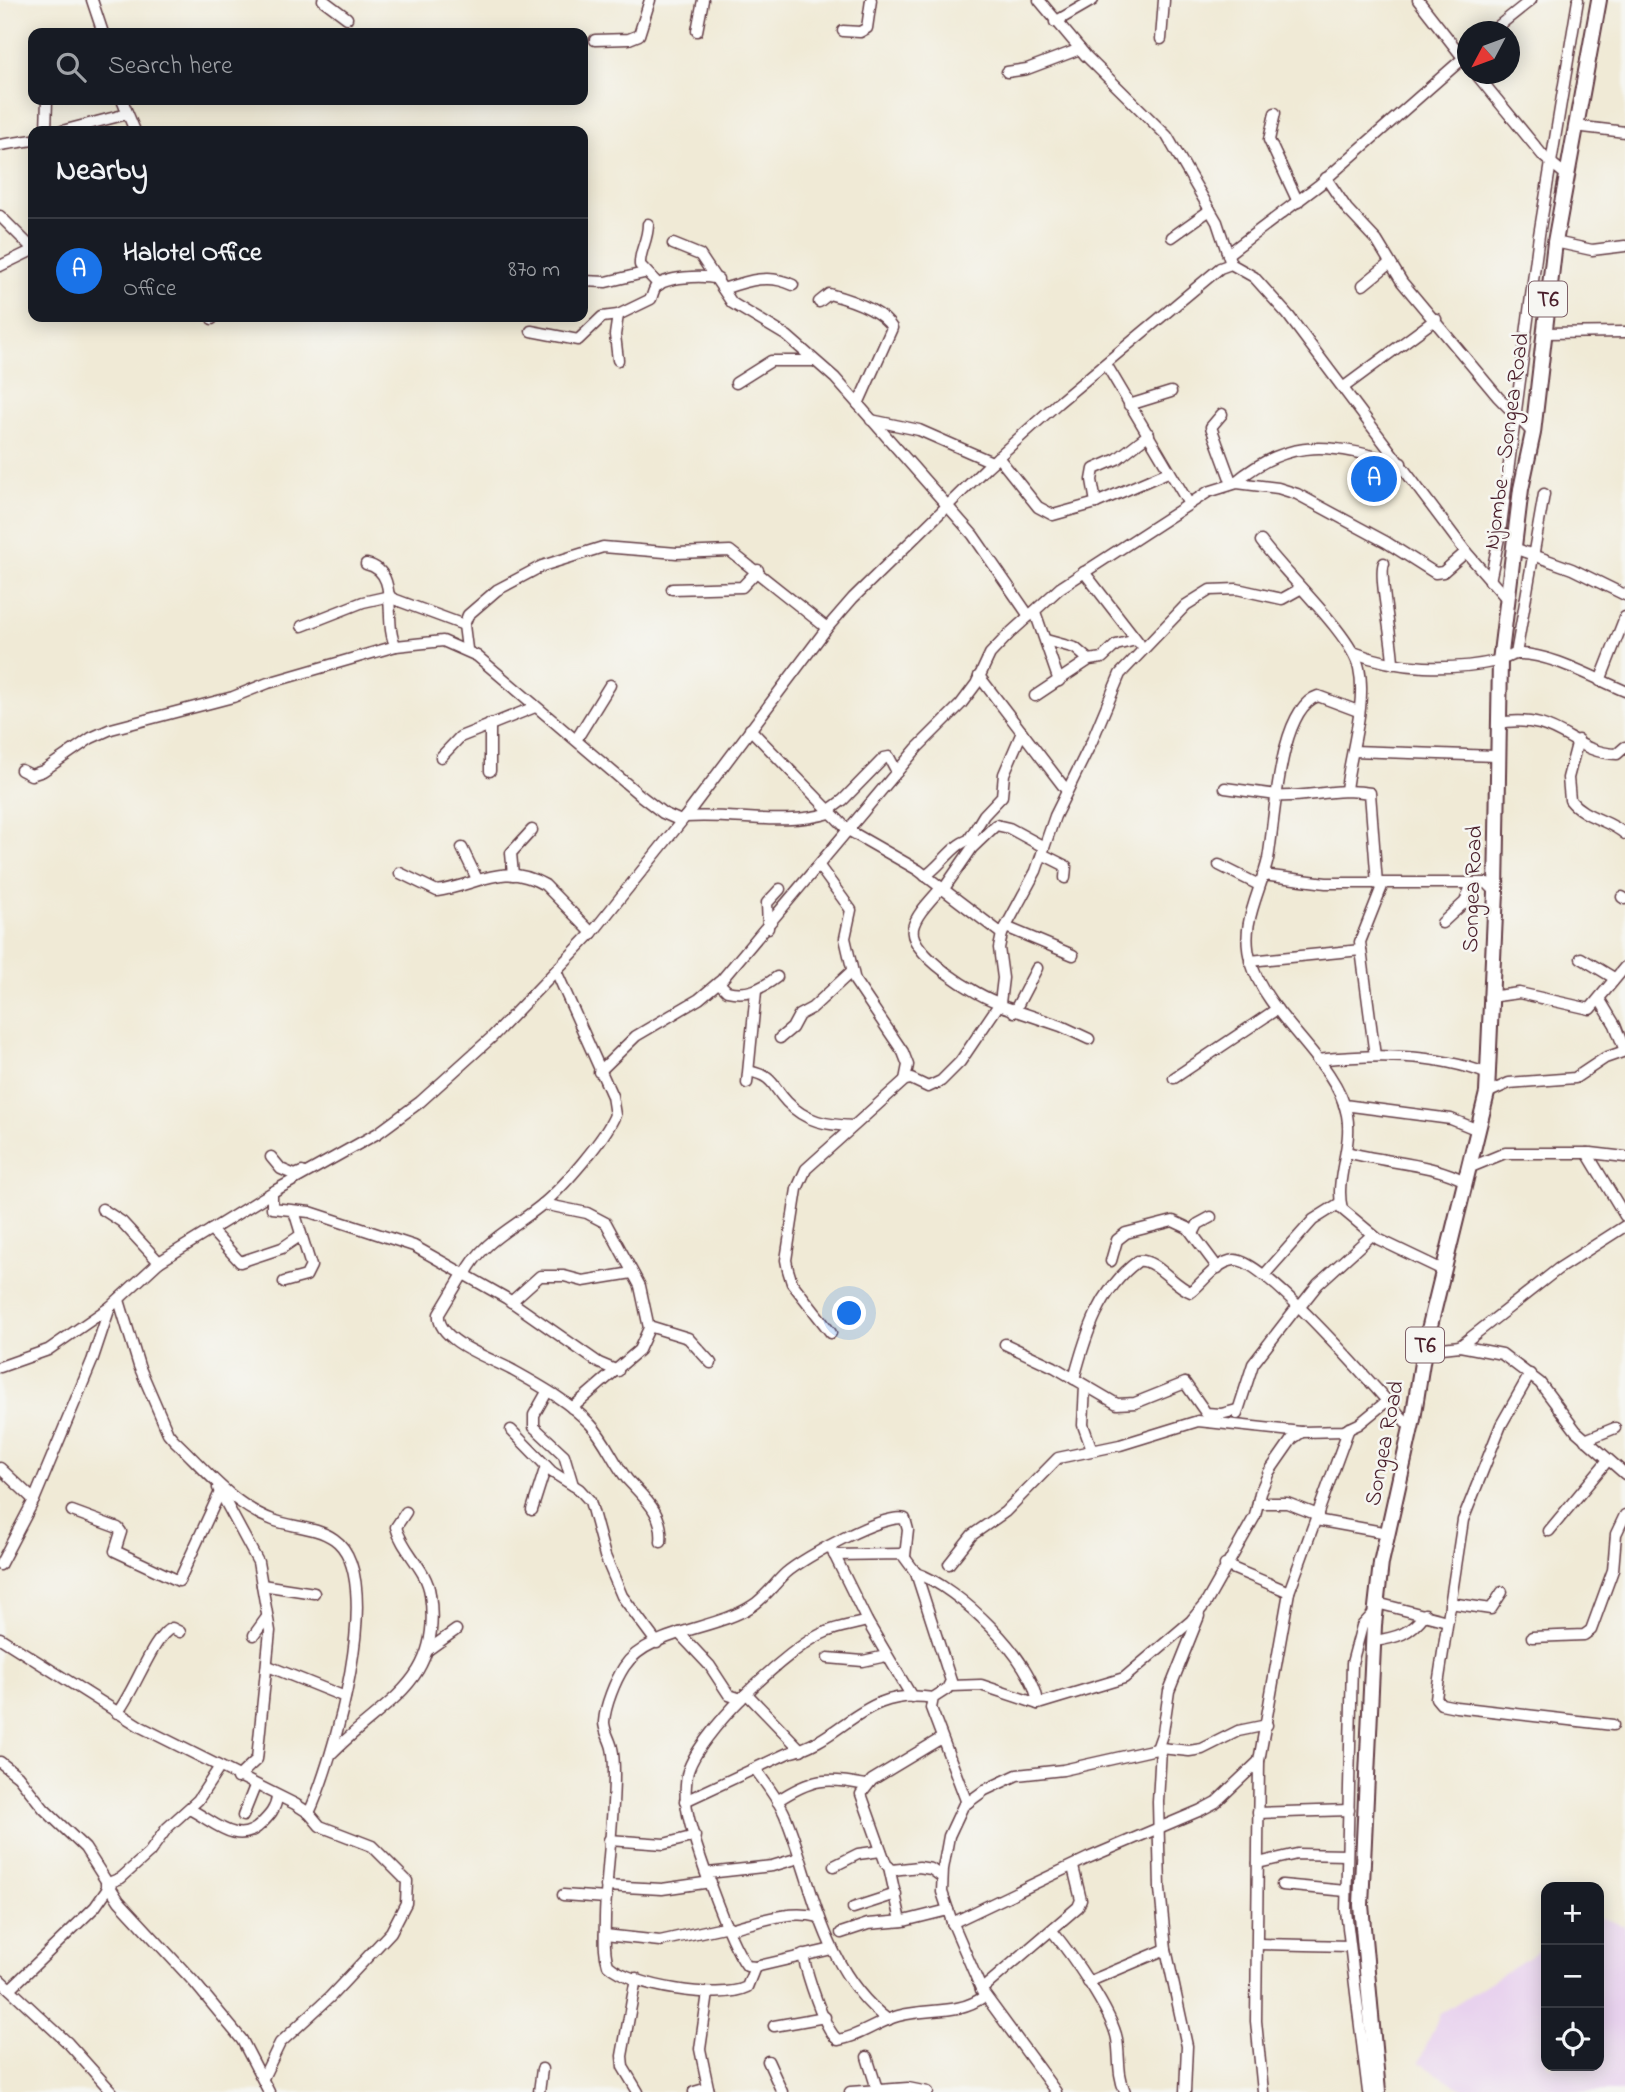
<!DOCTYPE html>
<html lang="en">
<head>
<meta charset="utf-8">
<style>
  body { margin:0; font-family:"Indie Flower",sans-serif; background:#20242c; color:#f1f3f6 }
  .controls { position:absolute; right:21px; bottom:21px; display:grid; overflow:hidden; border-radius:14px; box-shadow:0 4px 18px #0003 }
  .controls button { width:63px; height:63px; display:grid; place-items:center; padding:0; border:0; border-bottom:2px solid #363941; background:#171b24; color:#f1f3f6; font:35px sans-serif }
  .compass { position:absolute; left:1457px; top:21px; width:63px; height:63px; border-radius:50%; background:#171b24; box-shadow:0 4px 18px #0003; rotate:229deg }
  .you { position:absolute; left:850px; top:1314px; width:24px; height:24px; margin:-18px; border:5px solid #fff; border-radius:50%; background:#1a73e8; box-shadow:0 0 0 10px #1a73e833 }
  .badge { display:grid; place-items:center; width:46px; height:46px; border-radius:50%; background:#1a73e8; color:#fff; font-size:23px; font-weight:700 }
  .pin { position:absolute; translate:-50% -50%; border:4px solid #fff; box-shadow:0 2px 7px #0006 }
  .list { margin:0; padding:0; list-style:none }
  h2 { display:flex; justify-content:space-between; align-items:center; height:91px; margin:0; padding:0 28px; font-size:30px }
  h2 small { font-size:23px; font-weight:400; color:#9ea1a6 }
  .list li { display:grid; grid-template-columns:46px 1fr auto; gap:21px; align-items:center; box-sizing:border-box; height:105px; padding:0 28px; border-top:2px solid #363941 }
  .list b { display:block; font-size:26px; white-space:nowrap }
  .list p { margin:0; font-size:23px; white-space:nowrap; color:#9ea1a6 }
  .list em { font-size:23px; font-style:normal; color:#9ea1a6 }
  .icon { flex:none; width:38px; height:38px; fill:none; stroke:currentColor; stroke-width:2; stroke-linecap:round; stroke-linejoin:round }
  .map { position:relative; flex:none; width:1625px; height:2092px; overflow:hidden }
  .search { position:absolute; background:#171b24; box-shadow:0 4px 18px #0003; left:28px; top:28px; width:560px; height:77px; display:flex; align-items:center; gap:18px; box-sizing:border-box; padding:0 24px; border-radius:14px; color:#9ea1a6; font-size:26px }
  .panel { position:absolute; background:#171b24; box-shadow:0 4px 18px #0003; left:28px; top:126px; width:560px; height:196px; border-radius:14px }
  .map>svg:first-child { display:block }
  .built { fill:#e8d2ee }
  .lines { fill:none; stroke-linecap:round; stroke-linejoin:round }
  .minor-casing { stroke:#633d45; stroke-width:13 }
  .highway-casing { stroke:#633d45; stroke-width:18 }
  .minor { stroke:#fff; stroke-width:10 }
  .highway { stroke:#fff; stroke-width:14 }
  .labels { text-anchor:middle; stroke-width:5; stroke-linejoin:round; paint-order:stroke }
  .shield { fill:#f6f6f2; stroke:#7e6067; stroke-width:2 }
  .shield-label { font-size:21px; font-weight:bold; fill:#4a1f2b }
  .street-label { font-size:23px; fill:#4a1f2b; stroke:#f6f6f2 }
</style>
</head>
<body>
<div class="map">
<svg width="1625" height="2092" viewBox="0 0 1625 2092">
  <rect width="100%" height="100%" fill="#f6f6f2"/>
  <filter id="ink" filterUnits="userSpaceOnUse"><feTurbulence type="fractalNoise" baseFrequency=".0143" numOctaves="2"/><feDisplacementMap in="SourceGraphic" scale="14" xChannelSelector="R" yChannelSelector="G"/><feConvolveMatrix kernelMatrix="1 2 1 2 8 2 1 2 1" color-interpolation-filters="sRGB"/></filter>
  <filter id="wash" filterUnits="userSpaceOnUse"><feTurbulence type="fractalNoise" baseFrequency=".00686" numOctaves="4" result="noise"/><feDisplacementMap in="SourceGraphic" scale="28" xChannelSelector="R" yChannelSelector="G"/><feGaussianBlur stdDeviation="1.57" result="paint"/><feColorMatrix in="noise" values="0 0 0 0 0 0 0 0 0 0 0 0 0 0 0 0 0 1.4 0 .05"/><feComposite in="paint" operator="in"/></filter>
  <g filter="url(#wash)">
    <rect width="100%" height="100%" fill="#f0ead6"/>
    <path class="built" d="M1599 1917 1625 1926V2092H1466L1419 2062 1440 2014 1546 1946V2066H1599Z"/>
  </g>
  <g filter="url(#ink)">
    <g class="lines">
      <g class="minor-casing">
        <g id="minor">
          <path d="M92 0 103 33"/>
          <path d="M323 0 347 18"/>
          <path d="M1039 0 1086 56 1167 136 1217 222 1231 264"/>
          <path d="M1418 0 1468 64"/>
          <path d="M1055 22 1093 0"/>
          <path d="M697 31 703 0"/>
          <path d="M843 31 860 32 867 28 871 0"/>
          <path d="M1491 32 1531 0"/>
          <path d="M1161 39 1164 0"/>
          <path d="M595 40 629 39 639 35 650 0"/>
          <path d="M1007 72 1027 69 1080 49"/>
          <path d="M1476 74 1544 157 1566 175"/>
          <path d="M122 100 135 131"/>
          <path d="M1275 113 1269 140 1298 202"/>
          <path d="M1575 126 1625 132"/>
          <path d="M46 131 47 100"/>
          <path d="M62 131 127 114"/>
          <path d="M0 145 33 140"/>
          <path d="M1326 178 1347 209 1377 241 1402 282 1498 397 1533 433"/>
          <path d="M0 216 33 249"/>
          <path d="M648 224C648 241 639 251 640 265L659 285"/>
          <path d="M1172 237 1210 210"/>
          <path d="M1555 242 1592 250 1625 246"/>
          <path d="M673 244 700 255 732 303 787 336 835 378 973 535 1029 616"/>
          <path d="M1229 253 1319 185 1468 54"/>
          <path d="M0 266 33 250"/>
          <path d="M583 281 606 282 644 273"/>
          <path d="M1363 285 1390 263"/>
          <path d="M723 289C747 281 769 273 793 285"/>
          <path d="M819 302 829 294C848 299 882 310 892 328L858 404"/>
          <path d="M618 315 615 335 618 360"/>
          <path d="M212 317V319"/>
          <path d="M531 331 578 340 602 317 618 315 651 299C652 296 653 292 655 288 664 276 704 275 718 279"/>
          <path d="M1543 333 1625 332"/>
          <path d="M1106 364 1189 504"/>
          <path d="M736 383 771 361H813"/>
          <path d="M1344 387 1436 319"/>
          <path d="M1129 405 1171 392"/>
          <path d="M1222 414 1211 427 1232 484"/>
          <path d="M871 420 919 430 992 462"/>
          <path d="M998 457 1038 507 1053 515 1096 503 1168 472"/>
          <path d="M1234 483C1292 435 1332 445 1401 463"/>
          <path d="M1096 503 1092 480 1094 469 1117 459 1149 434"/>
          <path d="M1261 541C1283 572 1352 635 1359 668 1367 704 1350 753 1346 790"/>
          <path d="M1514 548 1572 569 1625 595"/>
          <path d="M1384 563C1378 575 1393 641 1393 664"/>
          <path d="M366 564C402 571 382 624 396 646"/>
          <path d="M1084 572 1139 643"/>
          <path d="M1490 581 1500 533 1539 235 1578 0"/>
          <path d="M672 589 742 587 758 570"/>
          <path d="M391 598 464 625"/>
          <path d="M1035 612 1059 681"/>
          <path d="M302 626 363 602 390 596"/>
          <path d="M1046 640 1075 648 1089 660"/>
          <path d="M467 649 464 625 468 615 497 590 542 566 603 547 677 553 730 551 827 628"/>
          <path d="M1353 652C1397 670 1451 671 1497 661 1504 660 1511 654 1517 654 1548 652 1596 679 1625 691"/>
          <path d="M1516 654 1544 494"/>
          <path d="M979 676 1067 791"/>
          <path d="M1600 681 1625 617"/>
          <path d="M1035 696 1089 660 1102 658 1116 645 1136 640"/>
          <path d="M1358 711 1318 696C1278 709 1275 822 1268 859 1260 894 1239 925 1251 962 1267 1017 1337 1061 1347 1115 1353 1147 1334 1179 1342 1209L1378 1239 1445 1271"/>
          <path d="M1498 723C1560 712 1570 753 1617 754L1625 747"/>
          <path d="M490 724V771"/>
          <path d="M750 729 848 830 918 870 1002 934"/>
          <path d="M576 740 610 685"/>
          <path d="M1578 740 1568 778 1570 800C1584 818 1608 819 1625 834"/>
          <path d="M1353 751 1496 756"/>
          <path d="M441 757 460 737 535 707"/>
          <path d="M21 770 31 775 43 771 91 738 111 729 233 697 268 683 396 646 443 641 477 656 641 796 663 813 681 821"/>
          <path d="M1225 788 1277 795"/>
          <path d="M1277 796C1308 798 1339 787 1370 793L1377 884"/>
          <path d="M828 811 843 800 884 758 889 757 897 772"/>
          <path d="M685 817C733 813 783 827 830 813"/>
          <path d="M970 838 984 815 1002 796 1004 774 1022 732"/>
          <path d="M462 848 477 879"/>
          <path d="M1042 854 1066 866 1065 878"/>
          <path d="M1219 865 1259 885"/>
          <path d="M819 866 851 910 845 938 855 981 903 1052 908 1065 905 1080"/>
          <path d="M400 873 437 891C478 885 503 861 545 885L592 933"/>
          <path d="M513 875 511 853 532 830"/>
          <path d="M1263 875 1326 883H1487L1496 892"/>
          <path d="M925 876C940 868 958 836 975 840"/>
          <path d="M941 888C932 899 916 914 913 928 907 953 978 997 1000 1003"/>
          <path d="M943 890 972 848 996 825 1009 828 1044 847"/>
          <path d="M1622 897 1625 899"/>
          <path d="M1442 923 1465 902 1472 883"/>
          <path d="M1006 927 1073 955"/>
          <path d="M768 928 767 903 780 889"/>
          <path d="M1581 958 1614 978"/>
          <path d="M1250 961 1361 950"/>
          <path d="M777 977C761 989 747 996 727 991L719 983 917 748 961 704 976 684 990 654 1009 634 1060 588 1208 492 1237 483 1278 488 1297 494 1386 542 1435 573 1443 572 1466 552"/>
          <path d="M1489 997 1519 993 1590 1009 1625 967"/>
          <path d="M1600 1000 1615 1025 1625 1051"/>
          <path d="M999 1005 1061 1026 1089 1039"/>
          <path d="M1014 1012 1037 968"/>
          <path d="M780 1038 792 1028 799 1015 812 1008 852 971"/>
          <path d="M1375 1056 1360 942 1383 884"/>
          <path d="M1317 1060C1374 1054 1434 1053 1488 1074"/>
          <path d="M749 1071C775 1077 771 1085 787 1102 806 1122 827 1125 853 1126"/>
          <path d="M599 1072 636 1036 699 999 719 982"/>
          <path d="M1174 1078 1277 1009"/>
          <path d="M747 1083 756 991"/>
          <path d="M1487 1093 1509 1083 1575 1078 1605 1058 1625 1051"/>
          <path d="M1344 1105 1451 1119 1478 1130"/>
          <path d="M1347 1152C1385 1163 1434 1163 1466 1182"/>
          <path d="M1587 1153 1625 1216"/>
          <path d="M271 1157 281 1169 295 1175 302 1172"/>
          <path d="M1471 1167 1505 1153H1591L1625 1157"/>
          <path d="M272 1193V1208L310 1212 414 1246 506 1298 599 1363 618 1371"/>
          <path d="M543 1204 587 1213 606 1223 640 1286 649 1328 639 1350 572 1408"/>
          <path d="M102 1209 122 1222 159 1262"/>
          <path d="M211 1230 240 1262 282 1248 301 1235"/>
          <path d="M1193 1234 1198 1224 1211 1217"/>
          <path d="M1111 1261 1117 1240 1126 1233 1173 1221 1188 1228 1218 1268"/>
          <path d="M463 1274 439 1314C436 1341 493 1359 512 1370 539 1385 570 1402 591 1425 606 1441 613 1462 627 1479 645 1499 664 1513 661 1542"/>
          <path d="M1265 1274 1313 1220 1340 1203"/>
          <path d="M465 1275C482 1240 516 1227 544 1203 564 1186 605 1139 615 1115L612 1096 556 971"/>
          <path d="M284 1282 306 1276 311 1266 294 1211"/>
          <path d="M119 1300 139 1366 168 1433 174 1440C205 1469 232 1505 273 1520 291 1527 317 1527 334 1539 388 1576 332 1764 309 1813"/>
          <path d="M511 1302 540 1276H564L583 1281 632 1273"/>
          <path d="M1299 1308 1318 1284 1372 1235"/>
          <path d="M649 1326 688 1338 711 1363"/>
          <path d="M831 1333 792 1283 788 1270 786 1260 797 1189 806 1169 905 1080 911 1079 928 1087 941 1081 960 1062 1000 1003 1003 978 999 948 1002 934 1036 871 1055 816 1092 741 1120 674 1186 605 1210 590 1237 589 1282 599 1300 589"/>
          <path d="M1005 1344 1054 1367 1117 1404 1135 1403 1185 1383 1206 1413 1221 1414 1237 1410"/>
          <path d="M1460 1346 1558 1269 1625 1226"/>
          <path d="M1424 1350 1460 1346 1502 1354 1540 1383 1576 1431 1625 1474"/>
          <path d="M0 1367 48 1350 110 1307"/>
          <path d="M1530 1374 1501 1425 1463 1520 1436 1698 1441 1704 1456 1707 1613 1725"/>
          <path d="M1074 1379C1086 1334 1099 1290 1138 1261 1155 1258 1174 1286 1191 1292 1204 1281 1217 1262 1234 1260 1263 1256 1387 1401 1411 1428"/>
          <path d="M1085 1386 1083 1425 1092 1450"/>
          <path d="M547 1392 534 1415V1427L564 1455 573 1485"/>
          <path d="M1237 1414 1253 1364 1297 1307"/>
          <path d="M511 1430 552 1472 579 1489 590 1501 605 1556 622 1596 657 1643"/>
          <path d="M1585 1440 1615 1428"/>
          <path d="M0 1468 34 1500"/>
          <path d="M218 1488 258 1562 270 1631 257 1759 237 1778"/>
          <path d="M1258 1503H1287L1318 1515"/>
          <path d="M532 1510 546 1466"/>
          <path d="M72 1511 118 1528 121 1532 115 1551 179 1581 220 1492"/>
          <path d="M1316 1520 1388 1533"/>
          <path d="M1549 1531 1608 1460"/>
          <path d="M832 1550 867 1621 912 1697"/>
          <path d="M834 1555 902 1554 916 1573 951 1681 947 1689 933 1698 931 1708 967 1803"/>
          <path d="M949 1564 972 1535 1005 1512 1058 1458 1120 1445 1198 1421 1301 1432"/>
          <path d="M0 1565 34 1500 92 1361 110 1307 159 1262 276 1190 378 1133 420 1102 491 1038 592 933 685 817 827 628 853 598 987 467 1058 403 1220 268 1231 264 1254 277 1288 315 1466 552 1507 599"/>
          <path d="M1225 1565 1289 1592"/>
          <path d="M916 1573C957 1586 1035 1661 1038 1704"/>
          <path d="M262 1585 314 1593"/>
          <path d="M1377 1603 1447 1621"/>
          <path d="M1450 1603 1491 1609 1502 1592"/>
          <path d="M679 1633 710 1666 729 1695 741 1699"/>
          <path d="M254 1635 267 1617"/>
          <path d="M1532 1637 1584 1635 1591 1630 1613 1570 1616 1534 1625 1515"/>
          <path d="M0 1638 141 1727 295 1804 309 1813 320 1826 372 1846 407 1881 406 1903 391 1932 330 1997 280 2043 263 2078"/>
          <path d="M1373 1641C1397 1638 1410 1634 1425 1614"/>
          <path d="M428 1650 456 1630"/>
          <path d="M828 1658 863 1661 886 1656"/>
          <path d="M268 1666 345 1697"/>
          <path d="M951 1686 981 1685 1038 1704 1124 1678 1191 1621 1206 1603 1255 1516 1260 1493 1269 1472 1292 1439 1302 1432 1344 1431 1359 1424 1387 1401"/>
          <path d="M747 1694 801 1750"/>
          <path d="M117 1713C133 1695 154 1634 172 1628L180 1632"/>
          <path d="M940 1739 872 1780 861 1794 886 1864 892 1870 919 1867 931 1869 942 1877"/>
          <path d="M1161 1748 1158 1802 1160 1889 1166 1949 1187 2046 1185 2092"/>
          <path d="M1157 1749 1163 1732 1169 1691 1199 1616"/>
          <path d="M332 1753C384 1700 443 1683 430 1594 427 1569 402 1551 396 1527L406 1512"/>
          <path d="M0 1762 18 1776 44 1809 85 1848 119 1901 194 1982 242 2040 269 2092"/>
          <path d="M756 1770C766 1784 778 1799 785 1815 814 1886 822 1970 888 2020"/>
          <path d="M685 1801 788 1753C845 1740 861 1687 933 1698"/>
          <path d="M777 1801C812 1778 826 1777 866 1785"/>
          <path d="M189 1809C213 1820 237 1848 261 1824 269 1816 276 1809 277 1797"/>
          <path d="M1258 1813 1349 1810"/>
          <path d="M243 1816 255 1786"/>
          <path d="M609 1840 664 1844 695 1836"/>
          <path d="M1258 1863 1297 1854 1347 1855"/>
          <path d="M834 1866 858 1854 881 1851"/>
          <path d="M889 1867 901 1921"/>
          <path d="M708 1873 772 1866 799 1858"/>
          <path d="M106 1884 121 1878 149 1853 167 1828 198 1800 219 1768"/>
          <path d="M1282 1885 1346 1891"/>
          <path d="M606 1886 662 1889 711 1882"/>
          <path d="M563 1895 606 1898"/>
          <path d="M853 1908 896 1894"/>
          <path d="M952 1923 1088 1858 1201 1810 1216 1802 1259 1761"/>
          <path d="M729 1929C758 1922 789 1909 819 1917"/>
          <path d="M1053 1932C1071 1954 1112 2012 1117 2039 1120 2058 1117 2073 1125 2092"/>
          <path d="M841 1933 868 1924 904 1921 948 1910"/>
          <path d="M605 1935 660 1941 728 1926"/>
          <path d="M1258 1944 1349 1946"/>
          <path d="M832 1949 755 1967 747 1966C729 1943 688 1831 686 1801 685 1793 686 1783 687 1775 695 1736 789 1646 826 1632 838 1627 853 1625 867 1621"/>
          <path d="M803 1955C807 1974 824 2030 838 2040 859 2037 877 2022 898 2016 931 2007 956 2016 985 1996"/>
          <path d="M755 1967 747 1987C719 2001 631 1986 608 1965 603 1950 605 1934 605 1918 606 1870 614 1822 614 1774 614 1766 614 1756 612 1748 610 1739 604 1731 604 1722 605 1706 615 1681 624 1667 648 1630 716 1630 752 1606 766 1597 774 1584 786 1573 803 1558 885 1512 905 1519L908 1530 905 1556"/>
          <path d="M636 1978 622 2056 623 2067 638 2092"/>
          <path d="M0 1980 68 2043 112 2092"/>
          <path d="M1088 1982 1166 1949"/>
          <path d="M10 1989 95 1907 109 1887"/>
          <path d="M981 1990 1078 1907 1081 1900 1073 1867"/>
          <path d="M708 1993 700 2049 709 2092"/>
          <path d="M774 2026 825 2017"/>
          <path d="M867 2057 877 2089"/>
          <path d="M768 2061 782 2092"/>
          <path d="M539 2092 542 2069"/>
          <path d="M694 2092 708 2088"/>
          <path d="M850 2092 908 2088 928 2092"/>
          <path d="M1056 2092 982 1991 951 1919 942 1892 943 1869 949 1836 963 1806 985 1790 1017 1775 1063 1770 1161 1748 1189 1751 1202 1749 1238 1731 1267 1725"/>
          <path d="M1263 2092 1256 2021 1259 1761 1289 1592 1349 1428"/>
          <path d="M1368 2092 1346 1911 1352 1663 1362 1626 1375 1612"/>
        </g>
      </g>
      <g class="highway-casing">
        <path id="highway" d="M1378 2092 1361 1905 1374 1625 1381 1563 1413 1419 1424 1350 1487 1093 1496 892 1500 661 1521 489 1533 433 1555 242 1599 0"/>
      </g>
      <use href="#minor" class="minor"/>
      <use href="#highway" class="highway"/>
    </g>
  </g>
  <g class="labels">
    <g class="shield">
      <rect x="1529" y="281.5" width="38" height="35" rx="5"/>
      <rect x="1406" y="1327.5" width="38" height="35" rx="5"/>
    </g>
    <g class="shield-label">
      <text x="1548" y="306">T6</text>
      <text x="1425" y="1352">T6</text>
    </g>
    <g class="street-label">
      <text transform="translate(1505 441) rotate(-82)" y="8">Njombe - Songea Road</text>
      <text transform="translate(1471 889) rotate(-88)" y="8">Songea Road</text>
      <text transform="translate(1383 1443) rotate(-79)" y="8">Songea Road</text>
    </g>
  </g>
</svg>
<div class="controls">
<button>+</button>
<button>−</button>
<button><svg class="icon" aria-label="locate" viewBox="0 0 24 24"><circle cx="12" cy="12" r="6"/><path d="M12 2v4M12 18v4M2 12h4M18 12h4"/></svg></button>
</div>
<svg class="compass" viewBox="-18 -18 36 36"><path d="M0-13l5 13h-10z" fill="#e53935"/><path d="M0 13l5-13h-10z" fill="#9ea1a6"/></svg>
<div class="you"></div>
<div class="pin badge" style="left:1374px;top:479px">A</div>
<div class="search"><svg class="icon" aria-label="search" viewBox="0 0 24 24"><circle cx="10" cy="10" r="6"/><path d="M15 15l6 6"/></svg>Search here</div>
<section class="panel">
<h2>Nearby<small></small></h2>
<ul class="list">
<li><span class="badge">A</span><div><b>Halotel Office</b><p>Office</p></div><em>870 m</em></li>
</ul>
</section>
</div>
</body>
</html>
